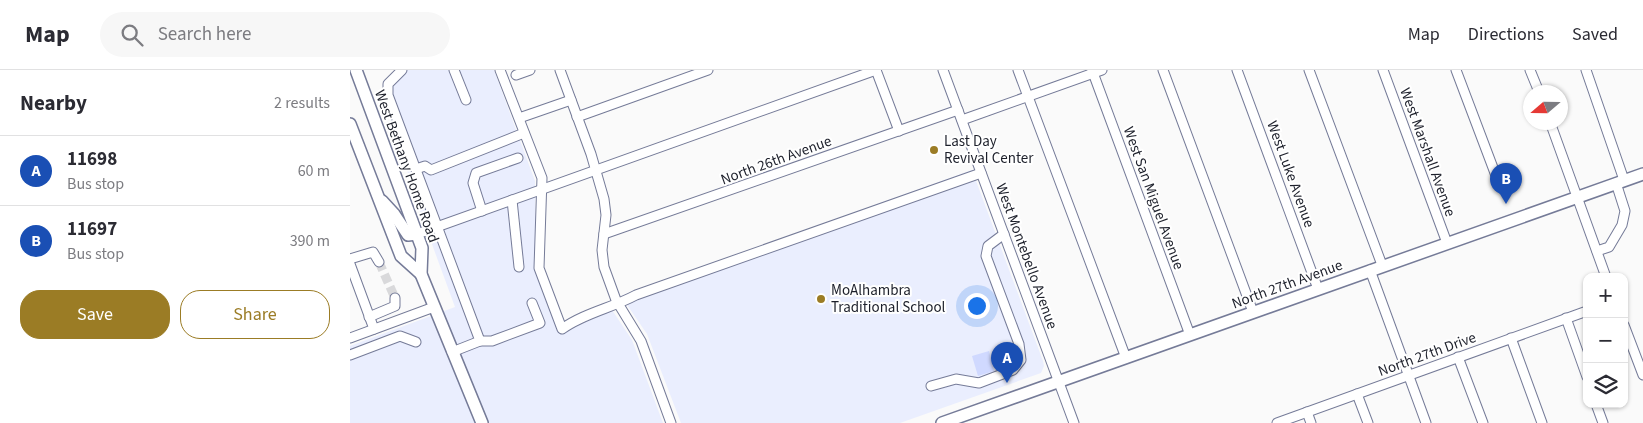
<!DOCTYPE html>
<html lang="en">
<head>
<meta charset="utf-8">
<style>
  body { margin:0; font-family:"Source Sans 3",sans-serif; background:#f7f7f7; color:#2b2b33 }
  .controls { position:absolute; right:15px; bottom:15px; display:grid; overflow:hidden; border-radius:10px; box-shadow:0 1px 4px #0004 }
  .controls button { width:45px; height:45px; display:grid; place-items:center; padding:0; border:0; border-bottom:1px solid #e1e1e2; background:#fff; color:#2b2b33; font:25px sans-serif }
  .compass { position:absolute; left:1173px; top:15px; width:45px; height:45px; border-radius:50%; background:#fff; box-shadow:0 1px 4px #0004; rotate:250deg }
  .you { position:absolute; left:626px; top:235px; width:18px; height:18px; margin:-12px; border:4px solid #fff; border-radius:50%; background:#1a73e8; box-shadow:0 0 0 8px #1a73e833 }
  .badge { display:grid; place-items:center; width:32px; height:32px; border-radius:50%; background:#9b7c25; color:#fff; font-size:16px; font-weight:700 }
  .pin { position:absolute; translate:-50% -41px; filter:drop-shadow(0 1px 2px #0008) }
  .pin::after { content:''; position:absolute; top:26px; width:18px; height:15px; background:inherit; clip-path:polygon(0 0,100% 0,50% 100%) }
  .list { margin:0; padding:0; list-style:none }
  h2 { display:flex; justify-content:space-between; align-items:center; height:65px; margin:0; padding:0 20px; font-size:21px }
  h2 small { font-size:16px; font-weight:400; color:#7c7c81 }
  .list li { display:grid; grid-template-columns:32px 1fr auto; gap:15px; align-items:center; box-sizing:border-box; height:70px; padding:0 20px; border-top:1px solid #e1e1e2 }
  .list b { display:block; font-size:19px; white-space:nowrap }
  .list p { margin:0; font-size:16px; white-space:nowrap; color:#7c7c81 }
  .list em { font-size:16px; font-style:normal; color:#7c7c81 }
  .actions { display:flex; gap:10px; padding:15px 20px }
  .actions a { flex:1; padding:11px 0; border:1px solid #9b7c25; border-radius:20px; text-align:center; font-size:18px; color:#9b7c25 }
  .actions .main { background:#9b7c25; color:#fff }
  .icon { flex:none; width:28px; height:28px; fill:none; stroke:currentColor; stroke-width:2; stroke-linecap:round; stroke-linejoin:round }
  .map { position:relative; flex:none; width:1293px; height:353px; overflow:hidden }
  header { display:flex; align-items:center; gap:30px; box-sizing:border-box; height:70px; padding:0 25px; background:#fff; border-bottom:1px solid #e1e1e2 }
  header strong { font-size:24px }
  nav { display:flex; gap:28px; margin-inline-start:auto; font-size:18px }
  .search { width:350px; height:45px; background:#f7f7f7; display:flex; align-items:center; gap:12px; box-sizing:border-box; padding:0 18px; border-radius:28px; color:#7c7c81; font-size:19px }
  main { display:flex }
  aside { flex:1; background:#fff }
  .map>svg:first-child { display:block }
  .built { fill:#eaeefe }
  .green { fill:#d0d9ff }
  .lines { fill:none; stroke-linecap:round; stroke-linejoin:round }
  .minor-tunnel { stroke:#d9d9db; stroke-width:9; stroke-dasharray:9 4.5; stroke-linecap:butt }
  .minor-casing { stroke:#757b98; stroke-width:11 }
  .major-casing { stroke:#757b98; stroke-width:14 }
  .minor { stroke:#fff; stroke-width:9 }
  .major { stroke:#fff; stroke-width:11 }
  .poi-dot { fill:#9b7c25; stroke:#fff; stroke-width:2 }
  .labels { text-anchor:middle; stroke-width:4; stroke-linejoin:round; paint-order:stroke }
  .poi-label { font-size:15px; fill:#1d202b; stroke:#fff; text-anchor:start }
  .street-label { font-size:15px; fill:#1d202b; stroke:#fff }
</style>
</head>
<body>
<header>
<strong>Map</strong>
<div class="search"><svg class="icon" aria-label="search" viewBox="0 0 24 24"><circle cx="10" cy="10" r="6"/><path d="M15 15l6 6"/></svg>Search here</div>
<nav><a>Map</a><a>Directions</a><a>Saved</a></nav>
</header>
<main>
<aside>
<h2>Nearby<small>2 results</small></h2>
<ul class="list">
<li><span class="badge" style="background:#1a4fb4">A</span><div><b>11698</b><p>Bus stop</p></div><em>60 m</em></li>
<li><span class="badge" style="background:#1a4fb4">B</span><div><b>11697</b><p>Bus stop</p></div><em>390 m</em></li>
</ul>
<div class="actions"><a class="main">Save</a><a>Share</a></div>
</aside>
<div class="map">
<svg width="1293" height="353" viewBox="0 0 1293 353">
  <rect width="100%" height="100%" fill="#fafafa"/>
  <g class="built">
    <path d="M45 0H144L185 111 186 198 205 254 258 234 282 270 313 353H0V276L105 237 72 147 33 26V12Z"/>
    <path d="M622 100 693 291 694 296 691 303 550 353H331L297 264 271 226Z"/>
  </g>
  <path class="green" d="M639 281 644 301 628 306 622 286Z"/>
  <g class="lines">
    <path class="minor-tunnel" d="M29 192 45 228"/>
    <g class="minor-casing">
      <g id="minor">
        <path d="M52 0 38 14V25L130 271 102 282"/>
        <path d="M104 0 116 30"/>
        <path d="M150 0 192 108 189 198 212 259C234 243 262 238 286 225L631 103"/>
        <path d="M210 0 241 84 254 129 256 145 252 180 254 197 266 230 291 271 321 353"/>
        <path d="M526 0 549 61"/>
        <path d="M593 0 724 353"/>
        <path d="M668 0 776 288"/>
        <path d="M742 0 840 265"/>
        <path d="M813 0 903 242"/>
        <path d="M887 0 968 219"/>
        <path d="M959 0 1032 195"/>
        <path d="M1033 0 1097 173"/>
        <path d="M1106 0 1148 111"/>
        <path d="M1180 0 1189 22"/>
        <path d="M1236 0 1274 110"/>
        <path d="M166 5 180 0"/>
        <path d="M172 47 221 30"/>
        <path d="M227 47 358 0"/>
        <path d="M612 50 752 0"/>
        <path d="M1200 52 1256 207"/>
        <path d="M66 99 75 96 81 100 174 63"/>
        <path d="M162 130 169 197"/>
        <path d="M132 141 123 113 126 103 168 88"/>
        <path d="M67 164 526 0"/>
        <path d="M254 164 608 40"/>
        <path d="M1247 181 1259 177 1272 155 1275 141 1266 113"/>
        <path d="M0 189 23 182 29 192"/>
        <path d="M0 194 24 259"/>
        <path d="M1020 200 1076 353"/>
        <path d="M19 247 45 236V228"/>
        <path d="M1216 248 1237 307"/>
        <path d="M1274 255 1293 305"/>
        <path d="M0 268 84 237"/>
        <path d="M1161 268 1192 353"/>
        <path d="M130 271H142L190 253 182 233"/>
        <path d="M0 285 50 266 66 272"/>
        <path d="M1108 287 1133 353"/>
        <path d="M581 316 606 309 629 313 663 300 671 290 669 274 636 186 638 176 654 164"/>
        <path d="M1007 324 1018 353"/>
        <path d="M1246 334 1253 353"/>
        <path d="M957 342 961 353"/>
        <path d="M927 353 1237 241"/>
      </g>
    </g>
    <g class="major-casing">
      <g id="major">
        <path d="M6 0 72 178 71 204 132 353"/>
        <path d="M0 54 51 186 71 204"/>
        <path d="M32 131 44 144 58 165 67 164"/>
        <path d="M592 353 1293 104"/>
      </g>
    </g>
    <use href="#minor" class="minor"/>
    <use href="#major" class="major"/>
  </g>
  <g class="poi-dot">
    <circle cx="584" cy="80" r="5"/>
    <circle cx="471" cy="229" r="5"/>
  </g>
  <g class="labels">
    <g class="poi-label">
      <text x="594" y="76">Last Day<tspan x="594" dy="17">Revival Center</tspan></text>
      <text x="481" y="225">MoAlhambra<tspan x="481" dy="17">Traditional School</tspan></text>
    </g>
    <g class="street-label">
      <text transform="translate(1078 82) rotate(70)" y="5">West Marshall Avenue</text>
      <text transform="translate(426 90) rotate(-20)" y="5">North 26th Avenue</text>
      <text transform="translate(57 96) rotate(70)" y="5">West Bethany Home Road</text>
      <text transform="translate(941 104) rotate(70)" y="5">West Luke Avenue</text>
      <text transform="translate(804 128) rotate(70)" y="5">West San Miguel Avenue</text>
      <text transform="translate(677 186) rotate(70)" y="5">West Montebello Avenue</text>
      <text transform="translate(937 214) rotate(-20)" y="5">North 27th Avenue</text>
      <text transform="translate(1077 284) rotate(-20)" y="5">North 27th Drive</text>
    </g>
  </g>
</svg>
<div class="controls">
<button>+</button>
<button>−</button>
<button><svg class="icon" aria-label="layers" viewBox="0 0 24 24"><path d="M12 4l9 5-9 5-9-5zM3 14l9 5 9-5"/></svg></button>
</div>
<svg class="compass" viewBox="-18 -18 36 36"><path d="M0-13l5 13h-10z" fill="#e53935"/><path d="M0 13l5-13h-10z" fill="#7c7c81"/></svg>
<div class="you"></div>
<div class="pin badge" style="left:657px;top:313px;background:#1a4fb4">A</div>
<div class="pin badge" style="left:1156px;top:134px;background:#1a4fb4">B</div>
</div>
</main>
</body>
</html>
